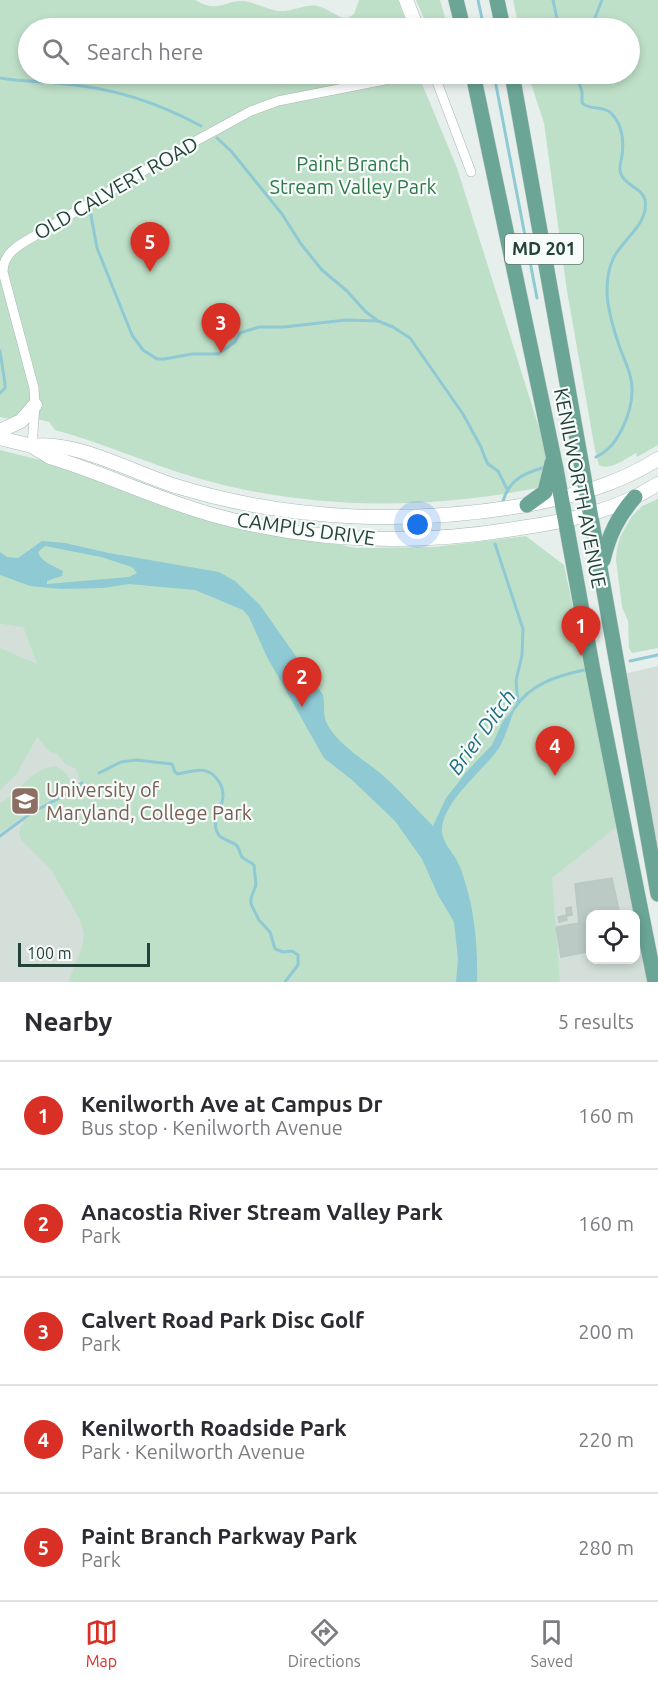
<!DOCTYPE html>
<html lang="en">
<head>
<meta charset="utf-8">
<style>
  body { margin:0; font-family:Ubuntu,sans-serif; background:#f7f7f7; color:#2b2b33 }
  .controls { position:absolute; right:18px; bottom:18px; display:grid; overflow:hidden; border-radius:12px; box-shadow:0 3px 9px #0003 }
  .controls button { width:54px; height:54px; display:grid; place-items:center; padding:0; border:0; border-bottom:2px solid #e1e1e2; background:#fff; color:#2b2b33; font:30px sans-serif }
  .scale { position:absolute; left:18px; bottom:15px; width:132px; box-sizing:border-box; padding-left:6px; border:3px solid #24423a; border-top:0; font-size:16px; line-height:21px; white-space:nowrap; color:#24423a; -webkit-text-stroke:4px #f7fbf9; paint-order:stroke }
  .you { position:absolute; left:418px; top:525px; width:21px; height:21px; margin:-15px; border:4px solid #fff; border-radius:50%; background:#1a73e8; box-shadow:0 0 0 9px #1a73e833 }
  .badge { display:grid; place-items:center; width:39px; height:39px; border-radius:50%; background:#d93025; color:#fff; font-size:20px; font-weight:700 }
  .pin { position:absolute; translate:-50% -50px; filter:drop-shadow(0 2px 3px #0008) }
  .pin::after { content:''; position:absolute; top:32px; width:21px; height:18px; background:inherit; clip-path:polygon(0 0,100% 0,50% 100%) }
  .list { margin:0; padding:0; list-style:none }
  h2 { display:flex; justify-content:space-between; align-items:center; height:78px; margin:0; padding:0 24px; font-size:26px }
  h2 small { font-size:20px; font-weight:400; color:#7c7c81 }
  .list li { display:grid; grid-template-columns:39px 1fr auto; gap:18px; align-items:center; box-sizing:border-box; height:108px; padding:0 24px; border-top:2px solid #e1e1e2 }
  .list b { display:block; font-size:22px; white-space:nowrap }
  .list p { margin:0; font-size:20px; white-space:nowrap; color:#7c7c81 }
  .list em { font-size:20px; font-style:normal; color:#7c7c81 }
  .icon { flex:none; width:33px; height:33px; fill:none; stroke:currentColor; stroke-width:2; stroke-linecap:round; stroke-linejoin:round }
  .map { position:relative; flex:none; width:658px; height:982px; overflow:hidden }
  .search { position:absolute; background:#fff; box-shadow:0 3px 9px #0003; left:18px; right:18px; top:18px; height:66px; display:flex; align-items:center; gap:15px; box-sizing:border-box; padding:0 21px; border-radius:33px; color:#7c7c81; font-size:22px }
  .sheet { height:618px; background:#fff }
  nav { display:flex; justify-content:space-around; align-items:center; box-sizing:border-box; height:84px; border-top:2px solid #e1e1e2; background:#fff; font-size:16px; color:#7c7c81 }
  nav a { display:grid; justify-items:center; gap:3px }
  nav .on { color:#d93025 }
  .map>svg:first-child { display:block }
  .built { fill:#d4dfda; fill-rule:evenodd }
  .green { fill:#bfe0c8 }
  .water { fill:#8ec9d4; fill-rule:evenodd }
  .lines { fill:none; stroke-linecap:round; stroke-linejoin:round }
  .stream { stroke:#8ec9d4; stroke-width:3 }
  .building { fill:#bbcac4; stroke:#b8c9c2; stroke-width:1.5 }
  .street-casing { stroke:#a8b8b2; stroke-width:10 }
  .secondary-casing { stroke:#a4bbb3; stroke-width:15 }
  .primary-casing { stroke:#c2cac8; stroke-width:16 }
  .street { stroke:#fff; stroke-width:9 }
  .secondary { stroke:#fff; stroke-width:14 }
  .primary { stroke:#6aa596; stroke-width:15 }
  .labels { text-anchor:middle; stroke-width:4.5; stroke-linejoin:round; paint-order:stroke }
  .shield { fill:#f7fbf9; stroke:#637a73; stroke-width:1.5 }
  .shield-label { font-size:18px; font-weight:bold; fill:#24423a }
  .park-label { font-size:20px; fill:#2d7a4b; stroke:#f7fbf9 }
  .street-label { font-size:20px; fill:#24423a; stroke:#f7fbf9 }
  .education-label { font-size:20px; fill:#785e54; stroke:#f7fbf9; text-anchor:start }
  .water-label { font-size:21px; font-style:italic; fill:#1c6f80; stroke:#f7fbf9 }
</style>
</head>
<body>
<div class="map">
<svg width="658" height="982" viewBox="0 0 658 982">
  <rect width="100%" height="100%" fill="#e6efeb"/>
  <g class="built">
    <path d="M0 624 23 626 81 782 21 820 57 844 115 982H0Z"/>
    <path d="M658 666V895L619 675Z"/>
    <path d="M621 811 654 982H505L503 877ZM590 915H636V960H590Z"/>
  </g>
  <g class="green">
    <path d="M0 0H195C219 14 224 0 244 1 258 3 271 12 285 11 295 10 307 4 317 6 328 8 335 16 346 19L354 14 359 0H398L408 28H28V74H418L457 168 553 472 548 486C431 510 312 511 197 478 149 464 103 443 55 430L49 422 18 414 11 419 0 417Z"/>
    <path d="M416 0H440L448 28H428Z"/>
    <path d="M513 0H658V445L637 457 636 453C625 459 610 471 599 465L595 450 567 291 544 123 528 74H630V28H519Z"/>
    <path d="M0 450 44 461 89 476 155 503 355 548 434 547 526 536 564 565 619 825 552 878 560 982H68L82 947 84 934 80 920 52 871 22 841 19 834 20 828 24 824 21 819 55 798 30 811 0 833V803C22 792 27 771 54 766 67 771 75 779 65 792L80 782 76 769 64 763 57 753 50 752 37 737 16 775 0 790V648L37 664 23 627 0 624Z"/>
    <path d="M658 499V648L632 653 629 648 628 621 622 607 616 560 617 549 620 537 632 516 642 506Z"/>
  </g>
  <path class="water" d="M42 541 65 543 109 553 219 572 235 581 260 605 323 695C325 703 323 714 326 722 337 745 368 762 387 779 403 794 417 810 433 826L446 798 468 770 492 745 503 721 516 706C510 720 507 734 499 748 483 771 444 800 442 829 441 841 452 851 457 861 461 868 463 875 465 882 475 913 478 950 477 982H456L458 959 454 922 438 895 422 859 395 821 352 780 324 758 267 657 249 617 243 610 195 590 129 584 103 588 60 589 30 586 0 575V552L7 557 18 558ZM45 546 101 557 132 567 137 573 129 577 47 584V581L62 576 63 571C54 566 41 562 38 552Z"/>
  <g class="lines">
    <g class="stream">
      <path d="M478 0 484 28"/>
      <path d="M553 0 559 28"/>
      <path d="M591 28 602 0"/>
      <path d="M576 74 582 92V103C591 111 603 105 611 113 623 125 624 141 622 156 621 163 618 168 621 174 625 186 642 187 645 200 649 225 622 239 613 259 609 268 607 280 607 290 607 309 614 331 620 348 625 362 633 376 632 392 632 405 628 416 623 427 616 441 610 450 596 457"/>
      <path d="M0 78C21 82 43 81 65 84 112 88 159 103 201 126"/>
      <path d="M496 85 537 298"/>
      <path d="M217 138 231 151 282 214 301 244 322 270 347 291 365 311 378 321 393 327 410 338 463 414 481 447 485 458 488 464 498 471 507 489"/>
      <path d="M90 210 97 248 132 335 143 350 157 359H164L192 354H218L235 342 240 333 259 327H284L346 320 377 321"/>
      <path d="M0 351 5 384V388L0 393"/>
      <path d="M503 501C509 481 522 474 542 468"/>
      <path d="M495 544 523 629 522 655 516 681 518 702"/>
      <path d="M630 661 658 655"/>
      <path d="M514 709C530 684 556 676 584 670"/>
      <path d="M99 773 121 762 136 760 172 764 175 772 178 774C192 771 207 765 217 779 234 801 209 815 217 832 220 840 230 840 236 845 240 848 239 853 242 857 246 861 250 861 254 865L256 885 251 898V904L259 920 270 932 275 949 283 952 292 951 298 955V965L285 982"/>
      <path d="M0 836 31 813 67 794 82 783"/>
    </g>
  </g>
  <g class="building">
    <circle cx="366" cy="23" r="4"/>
    <path d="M612 878 620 915H590V945H586L587 952 561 957 556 927 579 923 575 884Z"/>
    <path d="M571 907 572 915 567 916 566 908Z"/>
    <path d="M566 915 567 920 559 922 558 917Z"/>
  </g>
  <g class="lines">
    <g class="street-casing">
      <g id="street">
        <path d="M434 74 471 172"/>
        <path d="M32 446 35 405 34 388 3 272C3 254 17 246 31 238L179 150 251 111 278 101 415 74"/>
      </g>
    </g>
    <g class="secondary-casing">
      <g id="secondary">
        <path d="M406 0 417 28"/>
        <path d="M0 431 21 421 35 405"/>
        <path d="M0 438 32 446 50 457C107 474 160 501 217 516 316 543 420 545 520 528 569 521 616 511 658 484"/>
        <path d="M32 446C74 439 138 475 179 487 291 521 411 525 526 505 574 496 617 485 658 459"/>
      </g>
    </g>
    <g class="primary-casing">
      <g id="primary">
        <path d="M456 0 463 28"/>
        <path d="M497 0 503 28"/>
        <path d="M473 74 556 469 593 671 655 982"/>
        <path d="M512 74 658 894"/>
        <path d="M527 505 545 492 552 463"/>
        <path d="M603 560C609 535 618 516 635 497"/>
      </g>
    </g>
    <use href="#street" class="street"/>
    <use href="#secondary" class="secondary"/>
    <use href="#primary" class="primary"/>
  </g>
  <defs>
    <g id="university-square" transform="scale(1.5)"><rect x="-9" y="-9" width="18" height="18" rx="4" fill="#8d6e63" stroke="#f7fbf9"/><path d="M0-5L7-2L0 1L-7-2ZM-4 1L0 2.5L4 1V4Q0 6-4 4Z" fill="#fff"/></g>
  </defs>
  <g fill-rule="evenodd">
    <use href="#university-square" x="25" y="801"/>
  </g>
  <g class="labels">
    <rect class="shield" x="505" y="234" width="78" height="30" rx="4.5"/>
    <g class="shield-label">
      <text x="544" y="255">MD 201</text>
    </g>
    <g class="park-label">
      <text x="353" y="171">Paint Branch<tspan x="353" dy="23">Stream Valley Park</tspan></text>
    </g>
    <g class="street-label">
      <text transform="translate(116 188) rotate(-30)" y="7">OLD CALVERT ROAD</text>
      <text transform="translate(580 488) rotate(79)" y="7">KENILWORTH AVENUE</text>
      <text transform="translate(306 529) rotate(8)" y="7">CAMPUS DRIVE</text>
    </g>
    <g class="education-label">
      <text x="46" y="797">University of<tspan x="46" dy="23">Maryland, College Park</tspan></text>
    </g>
    <g class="water-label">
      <text transform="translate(482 732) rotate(-54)" y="7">Brier Ditch</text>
    </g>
  </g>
</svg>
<div class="controls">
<button><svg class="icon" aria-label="locate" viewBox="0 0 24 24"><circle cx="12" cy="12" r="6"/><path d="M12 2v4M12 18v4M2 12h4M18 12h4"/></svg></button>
</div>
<div class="scale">100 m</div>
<div class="you"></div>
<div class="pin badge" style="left:581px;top:656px">1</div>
<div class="pin badge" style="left:302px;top:707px">2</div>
<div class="pin badge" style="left:221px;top:353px">3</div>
<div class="pin badge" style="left:555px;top:776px">4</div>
<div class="pin badge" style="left:150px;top:272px">5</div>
<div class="search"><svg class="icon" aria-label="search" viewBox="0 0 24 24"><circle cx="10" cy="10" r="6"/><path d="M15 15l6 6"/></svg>Search here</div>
</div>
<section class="sheet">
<h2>Nearby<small>5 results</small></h2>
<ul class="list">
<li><span class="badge">1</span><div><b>Kenilworth Ave at Campus Dr</b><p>Bus stop · Kenilworth Avenue</p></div><em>160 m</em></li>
<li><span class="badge">2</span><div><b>Anacostia River Stream Valley Park</b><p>Park</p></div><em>160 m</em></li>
<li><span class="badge">3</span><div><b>Calvert Road Park Disc Golf</b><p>Park</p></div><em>200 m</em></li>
<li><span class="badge">4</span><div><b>Kenilworth Roadside Park</b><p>Park · Kenilworth Avenue</p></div><em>220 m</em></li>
<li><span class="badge">5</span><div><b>Paint Branch Parkway Park</b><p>Park</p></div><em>280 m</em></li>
</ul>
</section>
<nav>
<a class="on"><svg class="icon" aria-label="map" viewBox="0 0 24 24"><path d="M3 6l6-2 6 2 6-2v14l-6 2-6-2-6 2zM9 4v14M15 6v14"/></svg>Map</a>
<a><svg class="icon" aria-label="directions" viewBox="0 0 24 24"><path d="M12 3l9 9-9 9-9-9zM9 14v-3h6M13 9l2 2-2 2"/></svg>Directions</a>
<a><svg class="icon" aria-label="saved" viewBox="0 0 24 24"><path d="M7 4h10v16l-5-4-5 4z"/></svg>Saved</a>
</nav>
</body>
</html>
